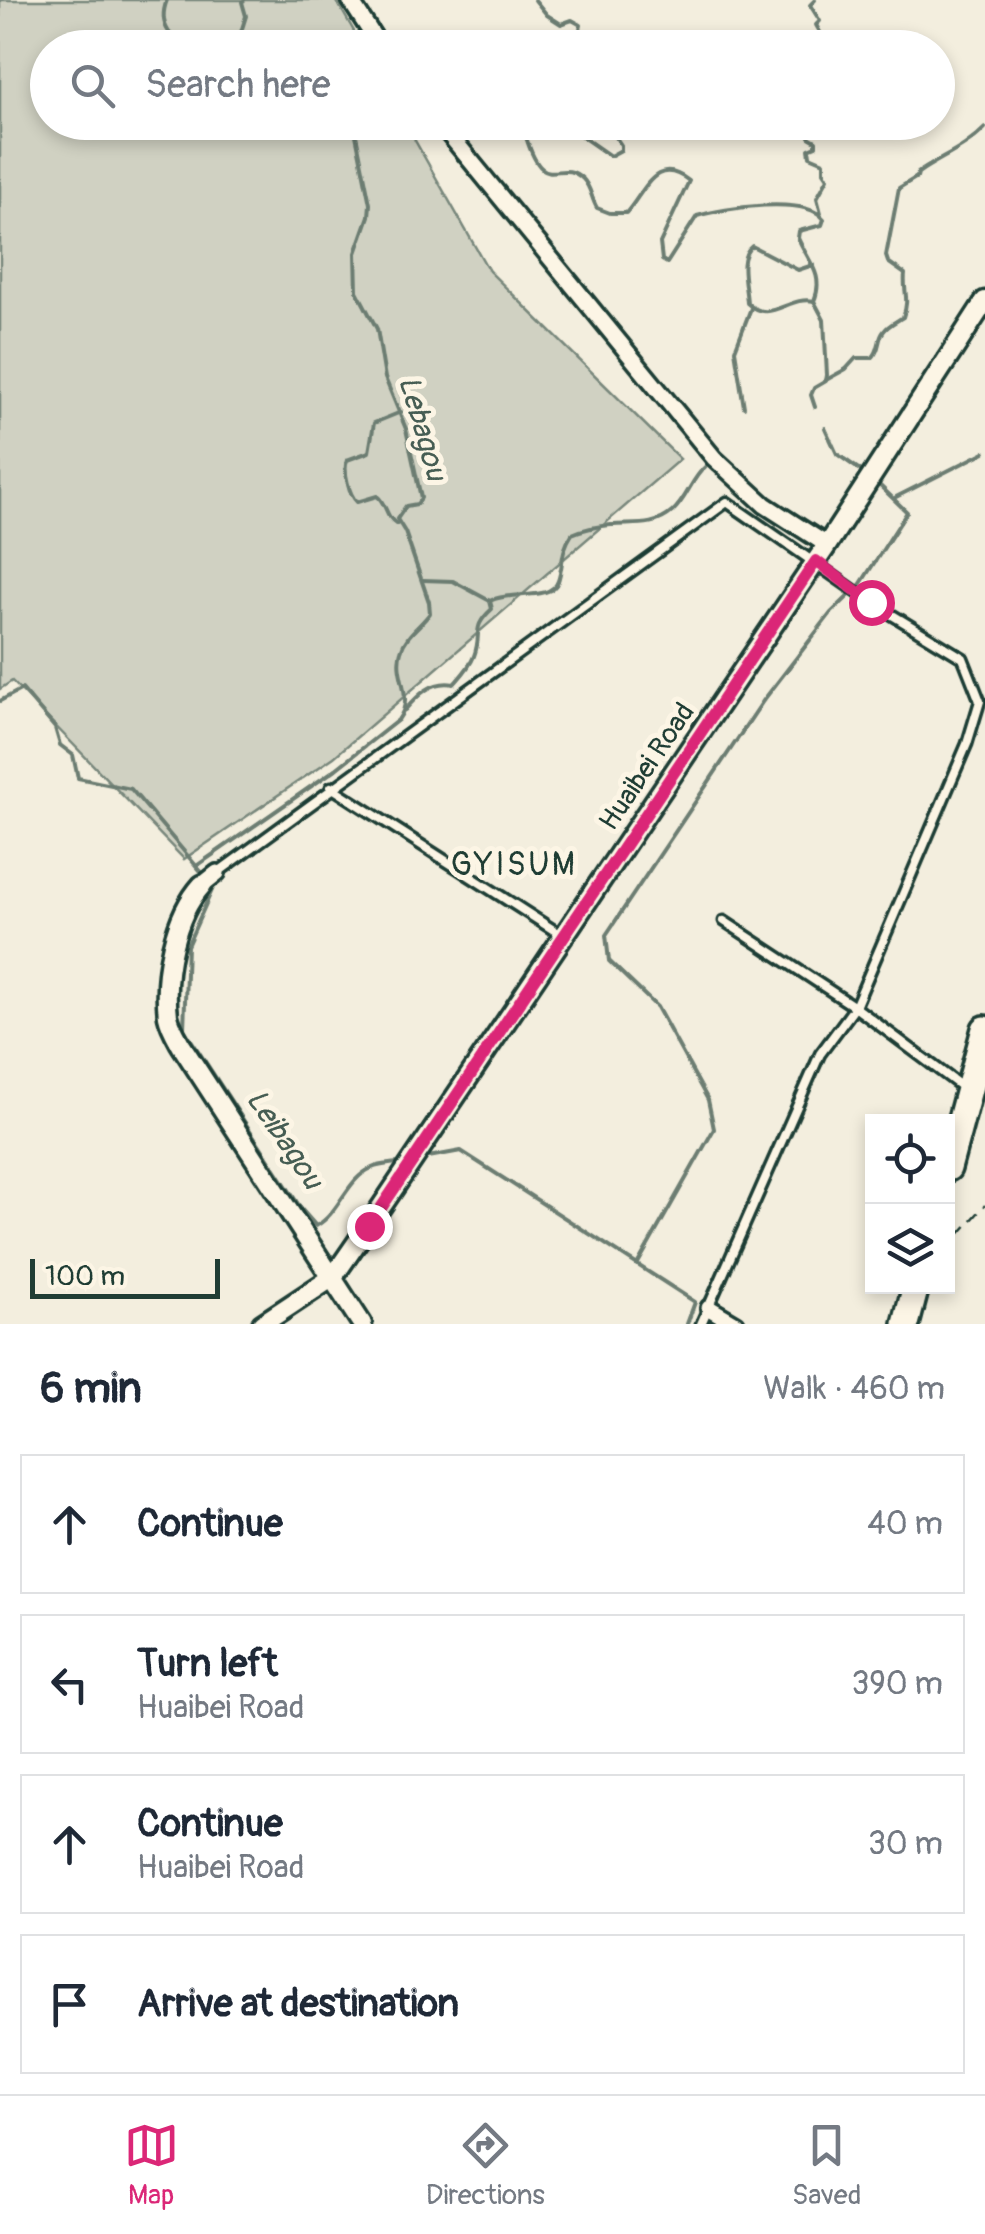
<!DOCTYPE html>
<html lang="en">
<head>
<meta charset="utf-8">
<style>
  body { margin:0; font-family:Pangolin,sans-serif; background:#f6f6f7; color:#1f2937 }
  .controls { position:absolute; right:30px; bottom:30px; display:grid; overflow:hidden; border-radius:0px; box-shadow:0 5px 15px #0003 }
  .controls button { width:90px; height:90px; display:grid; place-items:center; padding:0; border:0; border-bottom:2px solid #e0e1e3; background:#fff; color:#1f2937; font:50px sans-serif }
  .scale { position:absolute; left:30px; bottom:25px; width:190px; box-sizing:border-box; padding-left:10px; border:5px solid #1f3d34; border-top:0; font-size:28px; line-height:35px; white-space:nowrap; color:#1f3d34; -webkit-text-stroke:8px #fcf5e5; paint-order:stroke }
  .stop { position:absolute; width:30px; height:30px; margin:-22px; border:8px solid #db2777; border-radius:50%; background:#fff }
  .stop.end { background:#db2777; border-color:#fff; box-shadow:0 2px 10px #0008 }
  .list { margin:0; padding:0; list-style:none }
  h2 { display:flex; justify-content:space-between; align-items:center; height:130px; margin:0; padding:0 40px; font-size:42px }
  h2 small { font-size:32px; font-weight:400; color:#747a83 }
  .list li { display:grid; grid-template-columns:65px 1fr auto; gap:30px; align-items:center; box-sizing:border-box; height:140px; margin:0 20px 20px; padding:0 20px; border:2px solid #e0e1e3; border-radius:0px }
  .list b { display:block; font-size:38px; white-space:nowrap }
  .list p { margin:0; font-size:32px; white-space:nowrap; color:#747a83 }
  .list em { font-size:32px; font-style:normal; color:#747a83 }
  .icon { flex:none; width:55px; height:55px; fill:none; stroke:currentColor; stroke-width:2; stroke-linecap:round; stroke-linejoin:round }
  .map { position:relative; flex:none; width:985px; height:1324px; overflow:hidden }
  .search { position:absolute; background:#fff; box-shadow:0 5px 15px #0003; left:30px; right:30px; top:30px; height:110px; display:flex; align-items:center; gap:25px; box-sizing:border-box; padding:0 35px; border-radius:55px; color:#747a83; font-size:38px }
  .sheet { height:770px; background:#fff }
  nav { display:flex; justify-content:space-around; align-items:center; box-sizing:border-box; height:140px; border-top:2px solid #e0e1e3; background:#fff; font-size:28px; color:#747a83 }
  nav a { display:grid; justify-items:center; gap:5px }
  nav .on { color:#db2777 }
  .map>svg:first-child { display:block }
  .green { fill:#d0d1c2; stroke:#78877b; stroke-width:2.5 }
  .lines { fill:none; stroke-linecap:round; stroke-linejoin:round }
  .stream { stroke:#6c7d72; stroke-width:4 }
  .service-casing { stroke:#1f3d34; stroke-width:15 }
  .minor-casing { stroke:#1f3d34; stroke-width:22 }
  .tertiary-casing { stroke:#1f3d34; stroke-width:25 }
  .trunk-casing { stroke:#1f3d34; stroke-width:32 }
  .path { stroke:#1f3d34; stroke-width:2.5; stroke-dasharray:10 8; stroke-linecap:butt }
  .service { stroke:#fcf5e5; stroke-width:8 }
  .minor { stroke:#fcf5e5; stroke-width:15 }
  .tertiary { stroke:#fcf5e5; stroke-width:18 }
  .trunk { stroke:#fcf5e5; stroke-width:25 }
  .route { stroke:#db2777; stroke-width:12 }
  .labels { text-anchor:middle; stroke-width:10; stroke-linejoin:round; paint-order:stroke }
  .street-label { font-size:28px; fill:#1f3d34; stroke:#fcf5e5 }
  .water-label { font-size:30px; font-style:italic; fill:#465d53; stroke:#fcf5e5 }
  .quarter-label { font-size:32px; letter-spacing:2.5px; fill:#1f3d34; stroke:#fcf5e5 }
</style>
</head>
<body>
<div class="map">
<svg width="985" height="1324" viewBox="0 0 985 1324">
  <rect width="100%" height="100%" fill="#f3eede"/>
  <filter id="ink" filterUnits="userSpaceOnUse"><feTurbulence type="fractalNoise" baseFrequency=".01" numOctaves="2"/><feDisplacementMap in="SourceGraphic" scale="20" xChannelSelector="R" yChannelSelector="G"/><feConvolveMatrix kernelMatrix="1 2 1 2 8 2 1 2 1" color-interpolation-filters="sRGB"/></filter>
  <g filter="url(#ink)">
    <path class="green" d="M0 0H336L363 47 48 48V122L405 123 489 271 680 459 334 757 184 859 12 681 0 689Z"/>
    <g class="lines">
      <g class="stream">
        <path d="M167 0C157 25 171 43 197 48"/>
        <path d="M535 0 547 15 561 24 572 20 581 25 579 33 567 48"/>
        <path d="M815 0 810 5 820 21 816 25 825 41 824 48"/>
        <path d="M236 48 246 16 242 2 244 0"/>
        <path d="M303 122H307"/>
        <path d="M531 122 526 137C545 198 558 155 583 179 591 187 591 198 597 208L610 213H626C645 192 655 154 689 181L660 243 662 260 667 263 697 216C724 208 806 195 824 219L822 225 799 231 798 238C808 261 825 275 814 301L824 320 827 375 826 381 814 388 811 395 815 407"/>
        <path d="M561 122 610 156 621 150V145L609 127 613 122"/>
        <path d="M810 122 809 137 816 141V146L809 149 810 156 824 162V172L828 178 817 198 821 213"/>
        <path d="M813 265 798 270 752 246C737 257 746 284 747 303 770 325 789 295 814 301"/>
        <path d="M826 380 846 369 856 358H872C881 350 877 339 884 331 888 325 897 321 903 317 910 298 903 292 905 274L888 262 886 256 899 188 917 177 918 173C941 157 965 149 985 128"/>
        <path d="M744 407 735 350 751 308"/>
        <path d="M825 428 837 454 867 475"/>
        <path d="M896 497 985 452"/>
        <path d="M397 524C385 517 387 504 377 496L357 502C349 495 343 470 347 460L369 452 374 423 401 412"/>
        <path d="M423 580 453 581 490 601C510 590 551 602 558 581 564 563 560 552 572 534 584 529 597 526 611 525 633 523 654 528 672 512 687 499 691 479 705 467"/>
        <path d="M0 701 22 689 55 728 60 745 73 755 78 778 131 789 204 875"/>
        <path d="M405 710C418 695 432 680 454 684 461 676 470 667 474 656 483 632 470 629 492 609L490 601"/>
        <path d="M198 865 336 769 398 720C416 696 393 676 401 651 406 634 421 626 430 613L429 602 405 532 397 519 406 506 417 504 421 498 406 429 385 378 377 329 357 291 356 253 369 216 370 204 354 125 349 122"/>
        <path d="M210 883 213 888 187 946 184 1029 302 1210 316 1226C340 1213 346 1179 372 1168 381 1164 394 1164 404 1162"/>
        <path d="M423 1158 461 1151 695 1302 687 1324"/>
        <path d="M637 1265 714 1129 708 1100 657 1007 609 961 606 935 763 701 831 613 860 585 907 512 875 481"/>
      </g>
      <g class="service-casing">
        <g id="service">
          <path d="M331 787 563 936"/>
          <path d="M217 873 727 502 871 602 963 658 980 701 967 744 855 1007 820 1054 701 1324"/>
          <path d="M724 921 855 1007 962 1087"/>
        </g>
      </g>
      <g class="minor-casing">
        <g id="minor">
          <path d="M350 0 381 48"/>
          <path d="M439 122 714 458 765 505 827 545"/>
          <path d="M202 885 217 873"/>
          <path d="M709 1308 736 1324"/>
        </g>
      </g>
      <g class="tertiary-casing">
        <g id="tertiary">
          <path d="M202 885C174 916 163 974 168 1016 170 1026 176 1036 181 1045L362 1324"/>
          <path d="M262 1324 333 1277 369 1225 827 545 985 301"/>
        </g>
      </g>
      <g class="trunk-casing">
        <g id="trunk">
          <path d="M948 1168 985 1029"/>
          <path d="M906 1324 916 1286"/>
        </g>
      </g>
      <path class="path" d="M948 1247 985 1205"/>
      <use href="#service" class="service"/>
      <use href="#minor" class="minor"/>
      <use href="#tertiary" class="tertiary"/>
      <use href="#trunk" class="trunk"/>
    </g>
  </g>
  <g class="lines" filter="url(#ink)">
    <path class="route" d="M369 1226 816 561 871 602"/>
  </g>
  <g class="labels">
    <g class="street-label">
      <text transform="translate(646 766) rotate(-56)" y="10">Huaibei Road</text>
    </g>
    <g class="water-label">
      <text transform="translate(423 428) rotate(74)" y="10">Lebagou</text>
      <text transform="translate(285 1139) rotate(56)" y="10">Leibagou</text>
    </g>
    <g class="quarter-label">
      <text x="514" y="875">GYISUM</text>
    </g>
  </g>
</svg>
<div class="controls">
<button><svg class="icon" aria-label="locate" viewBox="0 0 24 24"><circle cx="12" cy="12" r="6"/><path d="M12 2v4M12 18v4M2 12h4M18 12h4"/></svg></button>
<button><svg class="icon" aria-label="layers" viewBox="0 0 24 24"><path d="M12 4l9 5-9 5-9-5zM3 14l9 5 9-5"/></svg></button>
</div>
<div class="scale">100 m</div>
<div class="stop" style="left:871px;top:602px"></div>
<div class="stop end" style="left:369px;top:1226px"></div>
<div class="search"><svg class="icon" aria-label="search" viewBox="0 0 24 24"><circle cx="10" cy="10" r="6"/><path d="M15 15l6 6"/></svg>Search here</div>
</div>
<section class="sheet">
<h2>6 min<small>Walk · 460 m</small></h2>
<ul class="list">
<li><svg class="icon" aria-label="ahead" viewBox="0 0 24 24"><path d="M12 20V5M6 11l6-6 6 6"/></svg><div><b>Continue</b></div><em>40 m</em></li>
<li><svg class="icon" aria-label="left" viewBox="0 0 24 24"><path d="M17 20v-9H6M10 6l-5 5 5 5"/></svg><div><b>Turn left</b><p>Huaibei Road</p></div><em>390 m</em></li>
<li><svg class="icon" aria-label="ahead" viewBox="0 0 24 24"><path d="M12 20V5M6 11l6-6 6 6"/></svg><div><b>Continue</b><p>Huaibei Road</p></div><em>30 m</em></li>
<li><svg class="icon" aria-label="arrive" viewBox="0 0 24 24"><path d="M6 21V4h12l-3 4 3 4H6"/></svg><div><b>Arrive at destination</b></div></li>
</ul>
</section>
<nav>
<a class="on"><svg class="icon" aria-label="map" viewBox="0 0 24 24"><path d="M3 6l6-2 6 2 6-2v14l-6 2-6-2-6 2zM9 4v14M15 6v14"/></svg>Map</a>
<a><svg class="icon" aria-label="directions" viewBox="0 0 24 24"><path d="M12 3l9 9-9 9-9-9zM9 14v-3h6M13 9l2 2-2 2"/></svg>Directions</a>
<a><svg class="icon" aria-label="saved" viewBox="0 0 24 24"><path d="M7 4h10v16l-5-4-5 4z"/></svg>Saved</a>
</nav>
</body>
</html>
